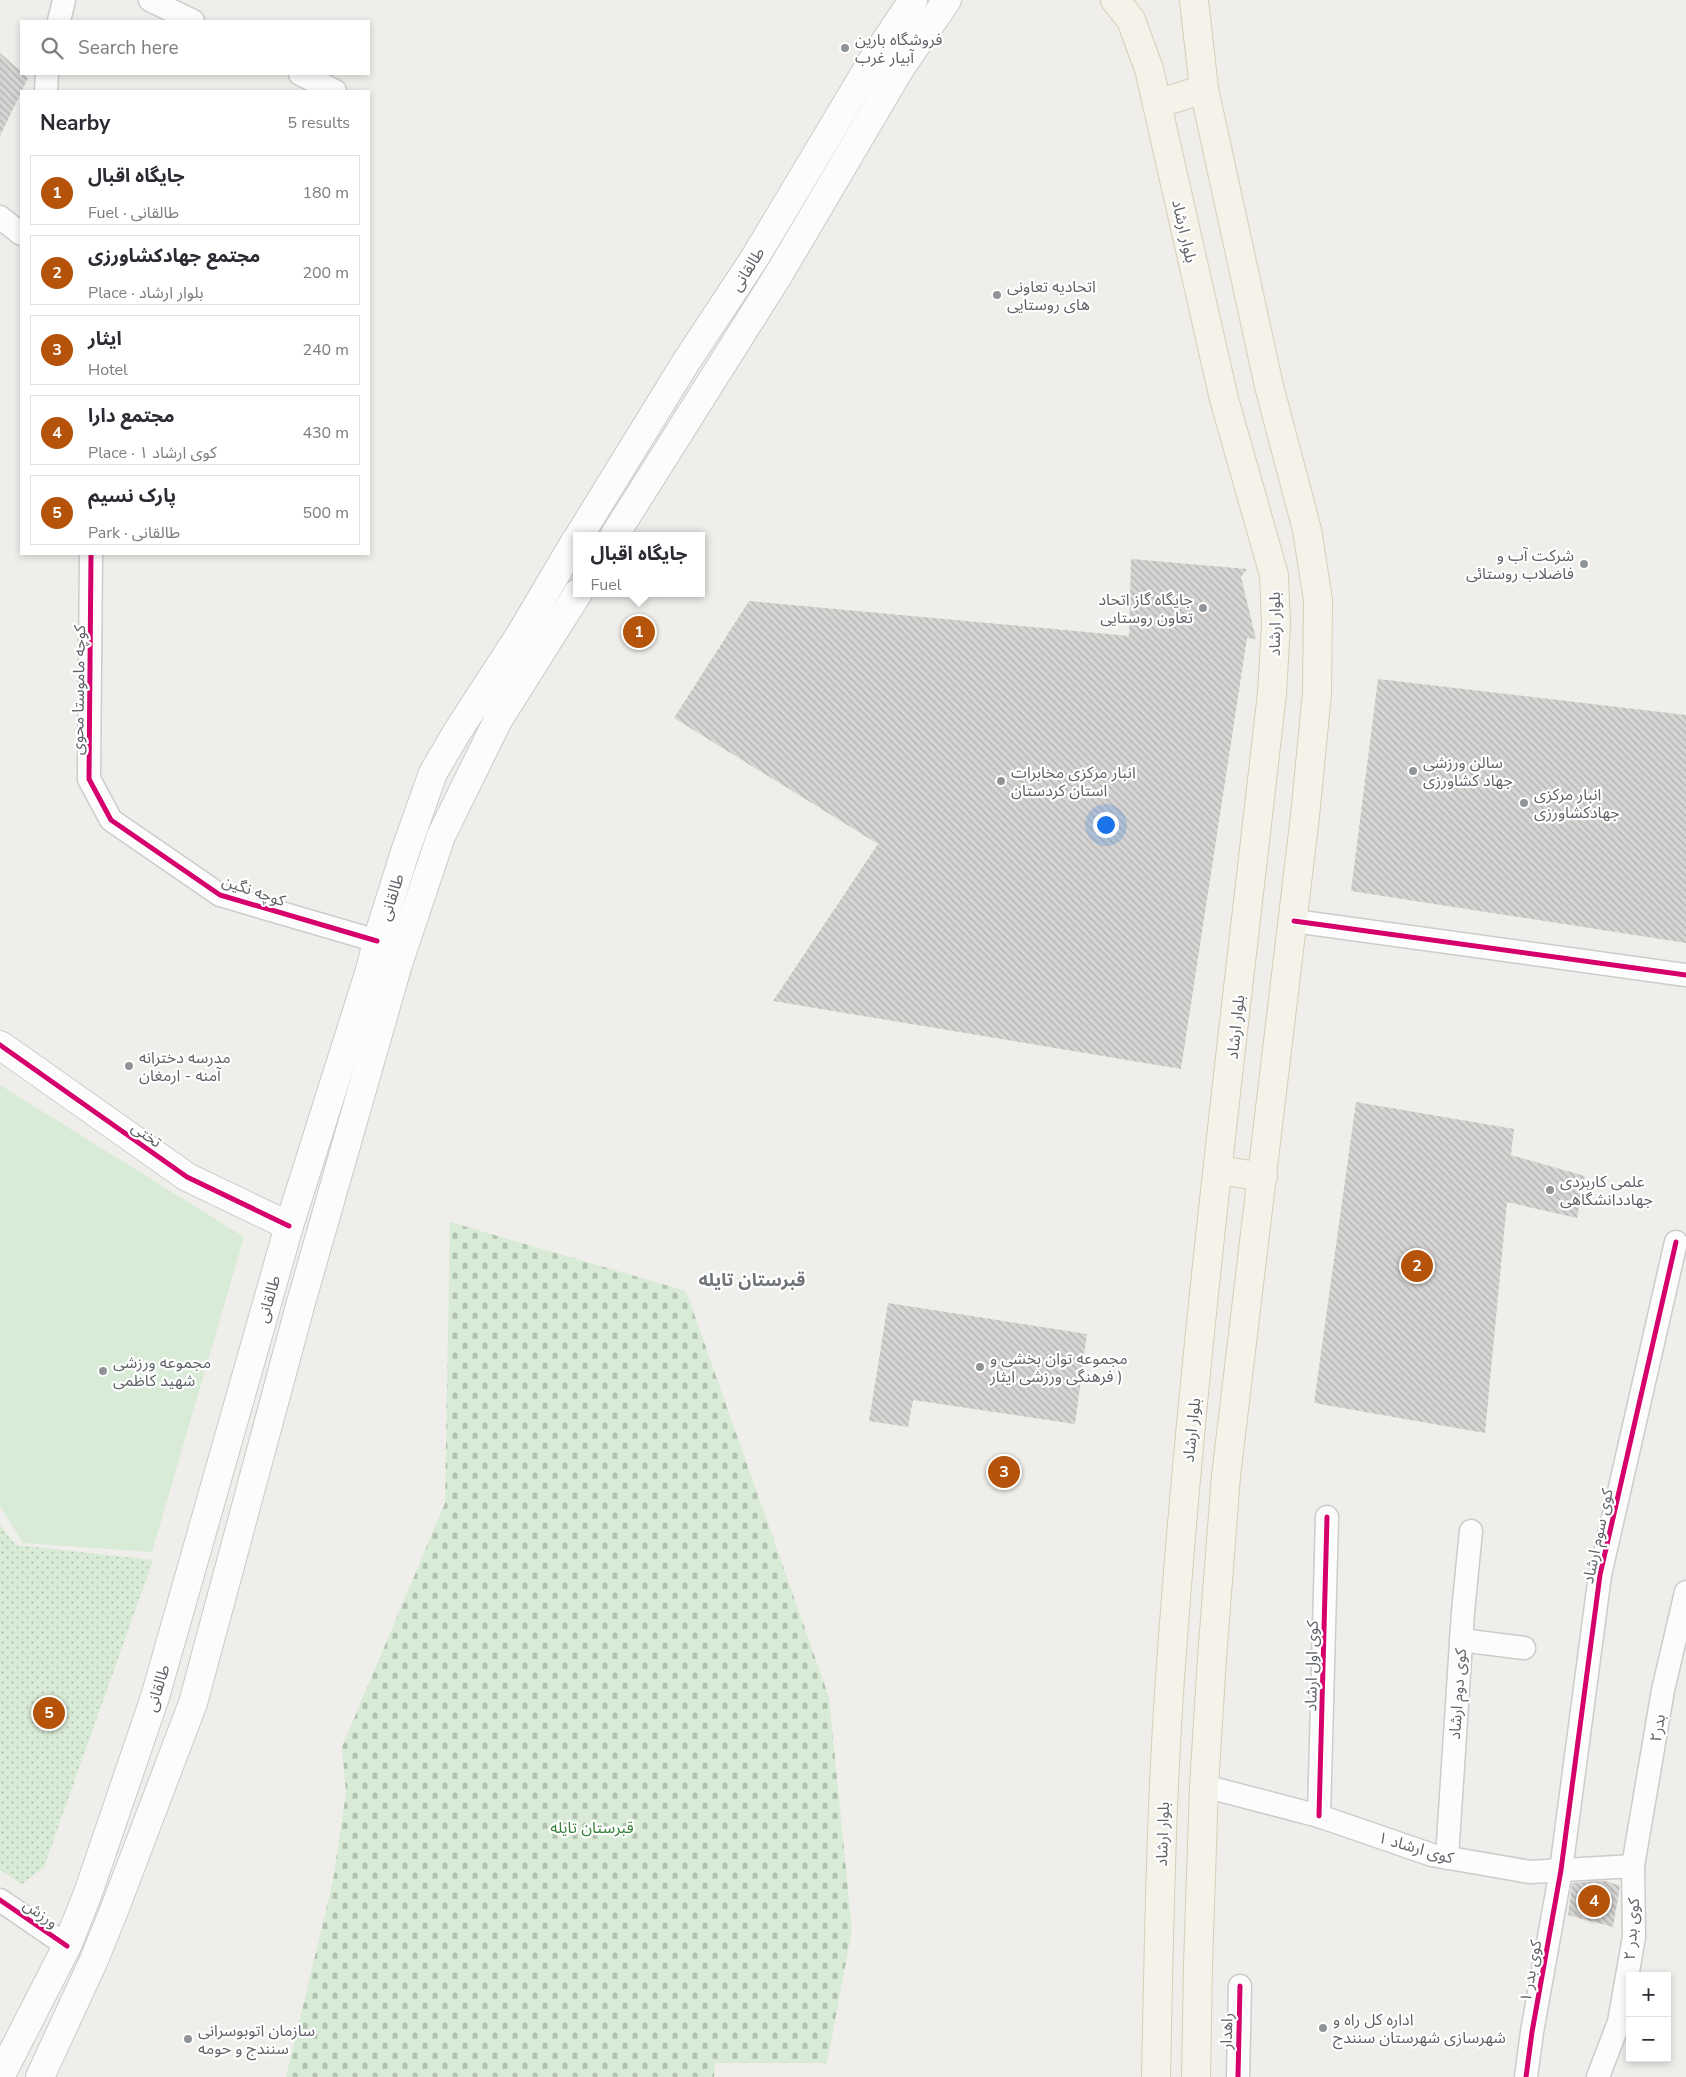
<!DOCTYPE html>
<html lang="en">
<head>
<meta charset="utf-8">
<style>
  body { margin:0; font-family:"Nunito Sans","Noto Sans Arabic",sans-serif; background:#f7f7f7; color:#2b2b33 }
  .controls { position:absolute; right:15px; bottom:15px; display:grid; overflow:hidden; border-radius:0px; box-shadow:0 2px 8px #0003 }
  .controls button { width:45px; height:45px; display:grid; place-items:center; padding:0; border:0; border-bottom:1px solid #e1e1e2; background:#fff; color:#2b2b33; font:25px sans-serif }
  .you { position:absolute; left:1105px; top:824px; width:18px; height:18px; margin:-12px; border:4px solid #fff; border-radius:50%; background:#1a73e8; box-shadow:0 0 0 8px #1a73e833 }
  .badge { display:grid; place-items:center; width:32px; height:32px; border-radius:50%; background:#b45309; color:#fff; font-size:16px; font-weight:700 }
  .pin { position:absolute; translate:-50% -50%; border:2px solid #fff; box-shadow:0 1px 5px #0006 }
  .popup { position:absolute; left:573px; top:532px; width:132px; height:65px; box-sizing:border-box; display:grid; place-content:center; border-radius:0px; background:#fff; filter:drop-shadow(0 1px 4px #0005); font-size:16px; white-space:nowrap; color:#7c7c81 }
  .popup b { font-size:19px; color:#2b2b33 }
  .popup::after { content:''; position:absolute; left:50%; top:100%; margin-left:-10px; border:10px solid transparent; border-top-color:#fff }
  .list { margin:0; padding:0; list-style:none }
  h2 { display:flex; justify-content:space-between; align-items:center; height:65px; margin:0; padding:0 20px; font-size:21px }
  h2 small { font-size:16px; font-weight:400; color:#7c7c81 }
  .list li { display:grid; grid-template-columns:32px 1fr auto; gap:15px; align-items:center; box-sizing:border-box; height:70px; margin:0 10px 10px; padding:0 10px; border:1px solid #e1e1e2; border-radius:0px }
  .list b { display:block; font-size:19px; white-space:nowrap }
  .list p { margin:0; font-size:16px; white-space:nowrap; color:#7c7c81 }
  .list em { font-size:16px; font-style:normal; color:#7c7c81 }
  .icon { flex:none; width:28px; height:28px; fill:none; stroke:currentColor; stroke-width:2; stroke-linecap:round; stroke-linejoin:round }
  .map { position:relative; flex:none; width:1686px; height:2077px; overflow:hidden }
  .search { position:absolute; background:#fff; box-shadow:0 2px 8px #0003; left:20px; top:20px; width:350px; height:55px; display:flex; align-items:center; gap:12px; box-sizing:border-box; padding:0 18px; border-radius:0px; color:#7c7c81; font-size:19px }
  .panel { position:absolute; background:#fff; box-shadow:0 2px 8px #0003; left:20px; top:90px; width:350px; height:465px; border-radius:0px }
  .map>svg:first-child { display:block }
  .cemetery { fill:url(#cemetery-stones) }
  .park { fill:url(#park-dots) }
  .pitch { fill:#d8ebd6 }
  .building { fill:url(#building-back-hatch) }
  .lines { fill:none; stroke-linecap:round; stroke-linejoin:round }
  .minor-casing { stroke:#cbcccc; stroke-width:25 }
  .tertiary-casing { stroke:#cbcccc; stroke-width:30 }
  .secondary-casing { stroke:#cacacb; stroke-width:30 }
  .primary-casing { stroke:#d7ceb8; stroke-width:30 }
  .minor { stroke:#fdfcfc; stroke-width:22 }
  .tertiary { stroke:#fdfcfc; stroke-width:28 }
  .secondary { stroke:#fdfcfc; stroke-width:28 }
  .primary { stroke:#f4f2e9; stroke-width:28 }
  .cycleway-casing { stroke:#fff; stroke-width:8 }
  .cycleway { stroke:#d6006c; stroke-width:5 }
  .poi-dot { fill:#919496; stroke:#fff; stroke-width:2 }
  .labels { text-anchor:middle; stroke-width:4.5; stroke-linejoin:round; paint-order:stroke }
  .poi-label { font-size:16px; fill:#5f6368; stroke:#fff; text-anchor:start }
  .street-label { font-size:16px; fill:#5f6368; stroke:#fff }
  .park-label { font-size:16px; fill:#348238; stroke:#fff }
  .neighbourhood-label { font-size:18px; font-weight:bold; fill:#70757a; stroke:#fff }
</style>
</head>
<body>
<div class="map">
<svg width="1686" height="2077" viewBox="0 0 1686 2077">
  <defs>
    <pattern id="cemetery-stones" width="16" height="16" patternUnits="userSpaceOnUse" patternTransform="scale(1.25)"><rect width="16" height="16" fill="#d8ebd6"/><path d="M2 7V4a2 2 0 0 1 4 0v3zM10 15v-3a2 2 0 0 1 4 0v3z" fill="#b2c2b1"/></pattern>
    <pattern id="park-dots" width="8" height="8" patternUnits="userSpaceOnUse" patternTransform="scale(1.25)"><rect width="8" height="8" fill="#d8ebd6"/><path d="M2 2h.1M6 6h.1" fill="none" stroke="#b2c2b1" stroke-width="1.8" stroke-linecap="round"/></pattern>
    <pattern id="building-back-hatch" width="6" height="6" patternUnits="userSpaceOnUse" patternTransform="scale(1.25)"><rect width="6" height="6" fill="#d6d5d3"/><path d="M-1 5l2 2M0 0l6 6M5-1l2 2" fill="none" stroke="#b1b0af"/></pattern>
  </defs>
  <rect width="100%" height="100%" fill="#efeeea"/>
  <path class="cemetery" d="M450 1222 686 1291 829 1697 852 1930 827 2063H715L714 2077H286L333 1881 346 1792 342 1747 445 1503Z"/>
  <path class="park" d="M0 1525 16 1545 153 1560 44 1867 22 1884 0 1870Z"/>
  <path class="pitch" d="M0 1085 244 1237 152 1552 23 1543 0 1506Z"/>
  <g class="building">
    <path d="M0 53 28 78 0 136Z"/>
    <path d="M1131 559 1247 569 1241 577 1256 639 1247 638 1181 1069 773 1001 878 844 674 718 749 601 1129 636Z"/>
    <path d="M1378 679 1686 715V943L1351 891Z"/>
    <path d="M1356 1102 1514 1129 1511 1155 1585 1176 1577 1218 1507 1202 1485 1433 1314 1403Z"/>
    <path d="M888 1303 1087 1334 1075 1424 913 1400 908 1427 869 1421Z"/>
    <path d="M1606 1881 1620 1886 1613 1927 1568 1915 1572 1883Z"/>
  </g>
  <g class="lines">
    <g class="minor-casing">
      <g id="minor">
        <path d="M150 0 193 21"/>
        <path d="M59 21 64 0"/>
        <path d="M300 74 335 91"/>
        <path d="M46 91 47 74"/>
        <path d="M0 217 21 234"/>
        <path d="M91 554 89 779 111 820 220 895 377 941"/>
        <path d="M1294 921 1686 975"/>
        <path d="M1461 1640 1524 1648"/>
        <path d="M1204 1786 1319 1816 1432 1855 1530 1872 1633 1866"/>
        <path d="M1319 1816 1327 1517"/>
        <path d="M1447 1858 1463 1612 1471 1531"/>
        <path d="M0 1900 67 1946"/>
        <path d="M1238 2077 1240 1986"/>
        <path d="M1526 2077 1532 2032 1561 1870 1600 1575 1676 1242"/>
        <path d="M1598 2077 1619 2022 1634 1937 1633 1866 1663 1690 1686 1592"/>
      </g>
    </g>
    <g class="tertiary-casing">
      <path id="tertiary" d="M0 1045 187 1177 289 1226"/>
    </g>
    <g class="secondary-casing">
      <g id="secondary">
        <path d="M579 536 686 362 754 259 873 60 913 0"/>
        <path d="M614 536 779 274 901 67 947 0"/>
        <path d="M0 2077 67 1946 88 1893 155 1697 289 1226 371 967 377 941 405 852 433 773 457 732 520 635 576 540"/>
        <path d="M40 2077 94 1960 115 1908 193 1703 300 1306 398 964 441 836 498 720 578 593"/>
      </g>
    </g>
    <g class="primary-casing">
      <g id="primary">
        <path d="M1115 0 1131 20 1149 69 1224 399 1274 575 1276 624 1272 693C1236 1012 1195 1331 1172 1651 1161 1793 1159 1935 1156 2077"/>
        <path d="M1194 0 1204 89 1269 386 1307 530 1318 600 1317 693 1305 816 1226 1476 1212 1658 1204 1786 1198 1965 1196 2077"/>
        <path d="M1157 104 1204 89"/>
        <path d="M1219 1170 1263 1177"/>
      </g>
    </g>
    <use href="#minor" class="minor"/>
    <use href="#tertiary" class="tertiary"/>
    <use href="#secondary" class="secondary"/>
    <use href="#primary" class="primary"/>
    <g class="cycleway-casing">
      <g id="cycleway">
        <path d="M91 554 89 779 111 820 220 895 377 941"/>
        <path d="M1294 921 1686 975"/>
        <path d="M0 1045 187 1177 289 1226"/>
        <path d="M1319 1816 1327 1517"/>
        <path d="M0 1900 67 1946"/>
        <path d="M1238 2077 1240 1986"/>
        <path d="M1526 2077 1532 2032 1561 1870 1600 1575 1676 1242"/>
      </g>
    </g>
    <use href="#cycleway" class="cycleway"/>
  </g>
  <g class="poi-dot">
    <circle cx="845" cy="48" r="5"/>
    <circle cx="997" cy="295" r="5"/>
    <circle cx="1584" cy="564" r="5"/>
    <circle cx="1203" cy="608" r="5"/>
    <circle cx="1413" cy="771" r="5"/>
    <circle cx="1001" cy="781" r="5"/>
    <circle cx="1524" cy="803" r="5"/>
    <circle cx="129" cy="1066" r="5"/>
    <circle cx="1550" cy="1190" r="5"/>
    <circle cx="980" cy="1367" r="5"/>
    <circle cx="103" cy="1371" r="5"/>
    <circle cx="1323" cy="2028" r="5"/>
    <circle cx="188" cy="2039" r="5"/>
  </g>
  <g class="labels">
    <g class="poi-label">
      <text x="855" y="45">فروشگاه بارین<tspan x="855" dy="18">آبیار غرب</tspan></text>
      <text x="1007" y="292">اتحادیه تعاونی<tspan x="1007" dy="18">های روستایی</tspan></text>
      <text x="1574" y="561" text-anchor="end">شرکت آب و<tspan x="1574" dy="18">فاضلاب روستائی</tspan></text>
      <text x="1193" y="605" text-anchor="end">جایگاه گاز اتحاد<tspan x="1193" dy="18">تعاون روستایی</tspan></text>
      <text x="1423" y="768">سالن ورزشی<tspan x="1423" dy="18">جهاد کشاورزی</tspan></text>
      <text x="1011" y="778">انبار مرکزی مخابرات<tspan x="1011" dy="18">استان کردستان</tspan></text>
      <text x="1534" y="800">انبار مرکزی<tspan x="1534" dy="18">جهادکشاورزی</tspan></text>
      <text x="139" y="1063">مدرسه دخترانه<tspan x="139" dy="18">آمنه - ارمغان</tspan></text>
      <text x="1560" y="1187">علمی کاربردی<tspan x="1560" dy="18">جهاددانشگاهی</tspan></text>
      <text x="990" y="1364">مجموعه توان بخشی و<tspan x="990" dy="18">فرهنگی ورزشی ایثار )</tspan></text>
      <text x="113" y="1368">مجموعه ورزشی<tspan x="113" dy="18">شهید کاظمی</tspan></text>
      <text x="1333" y="2025">اداره کل راه و<tspan x="1333" dy="18">شهرسازی شهرستان سنندج</tspan></text>
      <text x="198" y="2036">سازمان اتوبوسرانی<tspan x="198" dy="18">سنندج و حومه</tspan></text>
    </g>
    <g class="street-label">
      <text transform="translate(1185 231) rotate(77)" y="6">بلوار ارشاد</text>
      <text transform="translate(747 269) rotate(-57)" y="6">طالقانی</text>
      <text transform="translate(1274 624) rotate(-90)" y="6">بلوار ارشاد</text>
      <text transform="translate(78 690) rotate(-89)" y="6">کوچه ماموستا محوی</text>
      <text transform="translate(254 890) rotate(19)" y="6">کوچه نگین</text>
      <text transform="translate(391 897) rotate(-72)" y="6">طالقانی</text>
      <text transform="translate(1235 1027) rotate(-84)" y="6">بلوار ارشاد</text>
      <text transform="translate(147 1134) rotate(35)" y="6">تختی</text>
      <text transform="translate(268 1299) rotate(-74)" y="6">طالقانی</text>
      <text transform="translate(1191 1430) rotate(-84)" y="6">بلوار ارشاد</text>
      <text transform="translate(1597 1536) rotate(-78)" y="6">کوی سوم ارشاد</text>
      <text transform="translate(1311 1666) rotate(-89)" y="6">کوی اول ارشاد</text>
      <text transform="translate(157 1688) rotate(-73)" y="6">طالقانی</text>
      <text transform="translate(1457 1694) rotate(-86)" y="6">کوی دوم ارشاد</text>
      <text transform="translate(1657 1728) rotate(-80)" y="6">بدر۲</text>
      <text transform="translate(1162 1834) rotate(-88)" y="6">بلوار ارشاد</text>
      <text transform="translate(1416 1847) rotate(16)" y="6">کوی ارشاد ۱</text>
      <text transform="translate(41 1913) rotate(35)" y="6">ورزش</text>
      <text transform="translate(1631 1929) rotate(-86)" y="6">کوی بدر ۲</text>
      <text transform="translate(1530 1971) rotate(-80)" y="6">کوی بدر ۱</text>
      <text transform="translate(1226 2031) rotate(-88)" y="6">راهدار</text>
    </g>
    <g class="park-label">
      <text x="592" y="1833">قبرستان تایله</text>
    </g>
    <g class="neighbourhood-label">
      <text x="752" y="1286">قبرستان تایله</text>
    </g>
  </g>
</svg>
<div class="controls">
<button>+</button>
<button>−</button>
</div>
<div class="you"></div>
<div class="pin badge" style="left:639px;top:632px">1</div>
<div class="popup"><b>جایگاه اقبال</b>Fuel</div>
<div class="pin badge" style="left:1417px;top:1266px">2</div>
<div class="pin badge" style="left:1004px;top:1472px">3</div>
<div class="pin badge" style="left:1594px;top:1901px">4</div>
<div class="pin badge" style="left:49px;top:1713px">5</div>
<div class="search"><svg class="icon" aria-label="search" viewBox="0 0 24 24"><circle cx="10" cy="10" r="6"/><path d="M15 15l6 6"/></svg>Search here</div>
<section class="panel">
<h2>Nearby<small>5 results</small></h2>
<ul class="list">
<li><span class="badge">1</span><div><b>جایگاه اقبال</b><p>Fuel · طالقانی</p></div><em>180 m</em></li>
<li><span class="badge">2</span><div><b>مجتمع جهادکشاورزی</b><p>Place · بلوار ارشاد</p></div><em>200 m</em></li>
<li><span class="badge">3</span><div><b>ایثار</b><p>Hotel</p></div><em>240 m</em></li>
<li><span class="badge">4</span><div><b>مجتمع دارا</b><p>Place · کوی ارشاد ۱</p></div><em>430 m</em></li>
<li><span class="badge">5</span><div><b>پارک نسیم</b><p>Park · طالقانی</p></div><em>500 m</em></li>
</ul>
</section>
</div>
</body>
</html>
